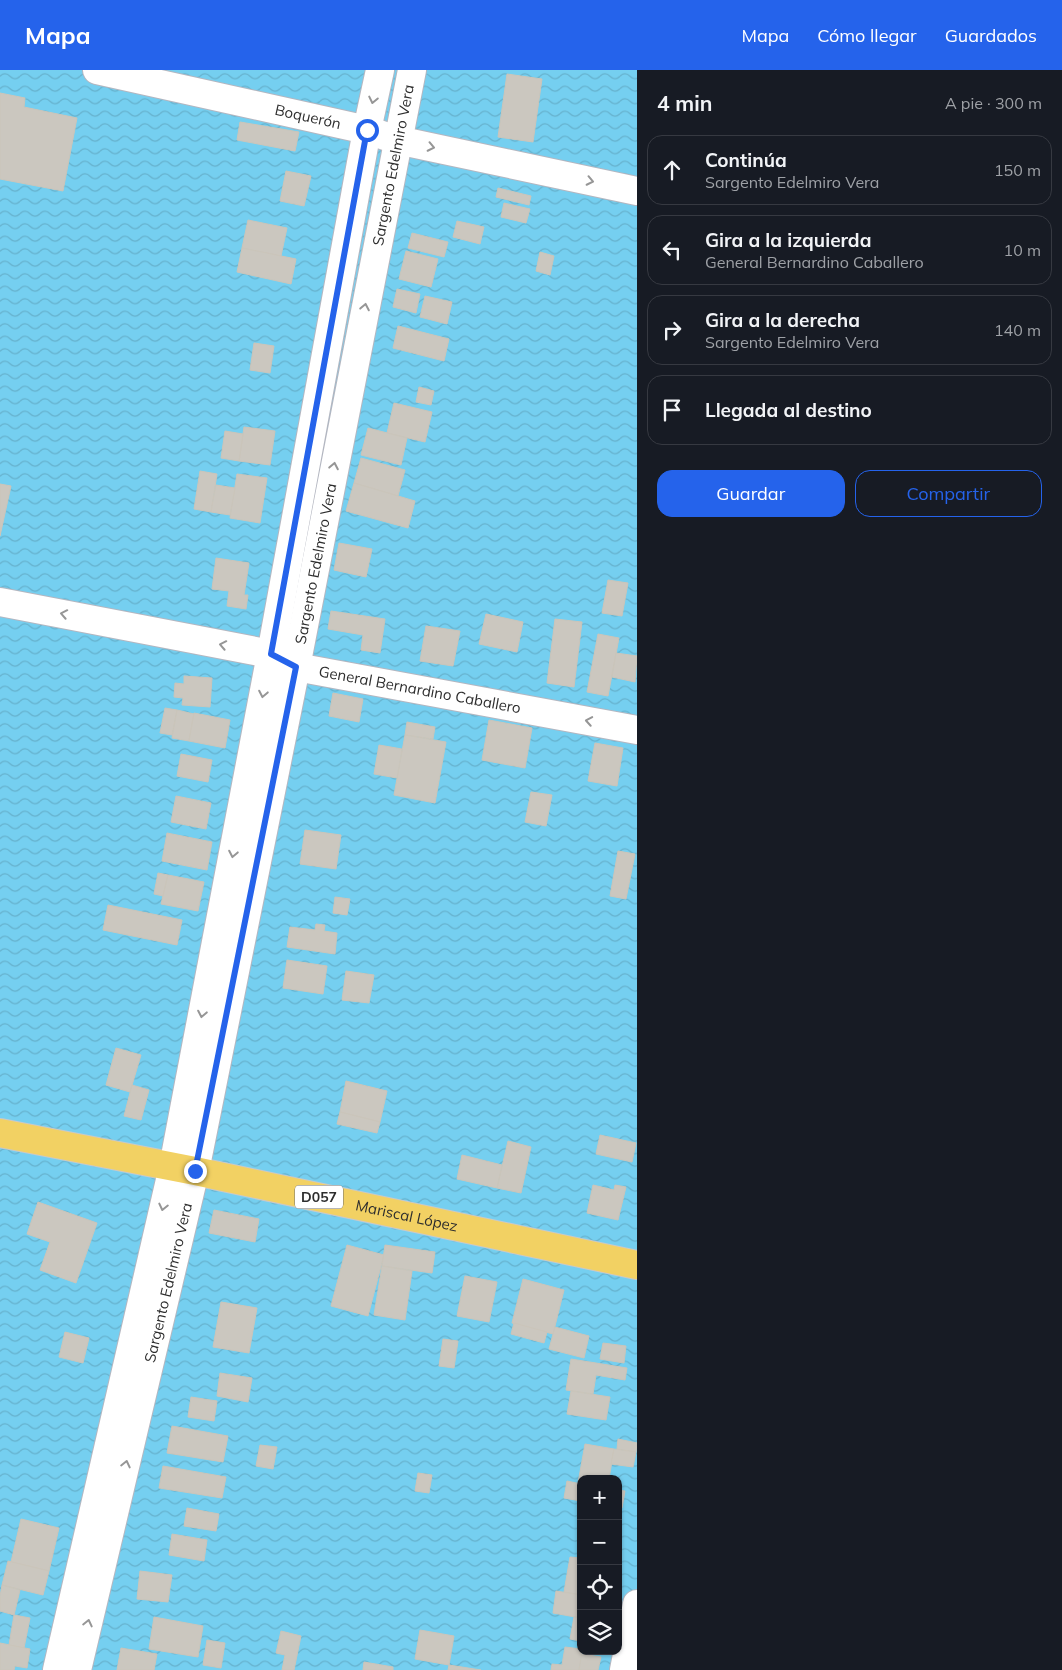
<!DOCTYPE html>
<html lang="es">
<head>
<meta charset="utf-8">
<style>
  body { margin:0; font-family:Mulish,sans-serif; background:#242831; color:#f1f3f6 }
  .controls { position:absolute; right:15px; bottom:15px; display:grid; overflow:hidden; border-radius:10px; box-shadow:0 1px 4px #0004 }
  .controls button { width:45px; height:45px; display:grid; place-items:center; padding:0; border:0; border-bottom:1px solid #363941; background:#171b24; color:#f1f3f6; font:25px sans-serif }
  .stop { position:absolute; width:15px; height:15px; margin:-11px; border:4px solid #2563eb; border-radius:50%; background:#fff }
  .stop.end { background:#2563eb; border-color:#fff; box-shadow:0 1px 5px #0008 }
  .list { margin:0; padding:0; list-style:none }
  h2 { display:flex; justify-content:space-between; align-items:center; height:65px; margin:0; padding:0 20px; font-size:21px }
  h2 small { font-size:16px; font-weight:400; color:#9ea1a6 }
  .list li { display:grid; grid-template-columns:32px 1fr auto; gap:15px; align-items:center; box-sizing:border-box; height:70px; margin:0 10px 10px; padding:0 10px; border:1px solid #363941; border-radius:15px }
  .list b { display:block; font-size:19px; white-space:nowrap }
  .list p { margin:0; font-size:16px; white-space:nowrap; color:#9ea1a6 }
  .list em { font-size:16px; font-style:normal; color:#9ea1a6 }
  .actions { display:flex; gap:10px; padding:15px 20px }
  .actions a { flex:1; padding:11px 0; border:1px solid #2563eb; border-radius:15px; text-align:center; font-size:18px; color:#2563eb }
  .actions .main { background:#2563eb; color:#fff }
  .icon { flex:none; width:28px; height:28px; fill:none; stroke:currentColor; stroke-width:2; stroke-linecap:round; stroke-linejoin:round }
  .map { position:relative; flex:none; width:637px; height:1600px; overflow:hidden }
  header { display:flex; align-items:center; gap:30px; box-sizing:border-box; height:70px; padding:0 25px; background:#2563eb; color:#fff }
  header strong { font-size:24px }
  nav { display:flex; gap:28px; margin-inline-start:auto; font-size:18px }
  main { display:flex }
  aside { flex:1; background:#171b24 }
  .map>svg:first-child { display:block }
  .water { fill:url(#water-waves); fill-rule:evenodd }
  .building { fill:#cbc7bf; stroke:#cbc5ba }
  .lines { fill:none; stroke-linecap:round; stroke-linejoin:round }
  .minor-casing { stroke:#b4b7c1; stroke-width:30 }
  .tertiary-casing { stroke:#b4b7c1; stroke-width:30 }
  .primary-casing { stroke:#c9c9c9; stroke-width:30 }
  .minor { stroke:#fff; stroke-width:28 }
  .tertiary { stroke:#fff; stroke-width:28 }
  .primary { stroke:#f2d163; stroke-width:28 }
  .oneway { stroke:#969696 }
  .route { stroke:#2563eb; stroke-width:6 }
  .labels { text-anchor:middle; stroke-width:4; stroke-linejoin:round; paint-order:stroke }
  .shield { fill:#fff; stroke:#6d6d6d; stroke-width:1 }
  .shield-label { font-size:14px; font-weight:bold; fill:#2e2e2e }
  .street-label { font-size:15px; fill:#2e2e2e; stroke:#fff }
</style>
</head>
<body>
<header>
<strong>Mapa</strong>
<nav><a>Mapa</a><a>Cómo llegar</a><a>Guardados</a></nav>
</header>
<main>
<div class="map">
<svg width="637" height="1600" viewBox="0 0 637 1600">
  <defs>
    <pattern id="water-waves" width="16" height="10" patternUnits="userSpaceOnUse" patternTransform="scale(1.25)"><rect width="16" height="10" fill="#75cff0"/><path d="M0 5q4-4 8 0t8 0" fill="none" stroke="#66b2ce"/></pattern>
  </defs>
  <rect width="100%" height="100%" fill="#efe9e1"/>
  <path class="water" d="M0 0H637V1600H0ZM581 1409H618V1581H581Z"/>
  <g class="building">
    <path d="M507 4 542 9 533 72 498 67Z"/>
    <path d="M0 23 25 28 24 37 77 48 63 121 0 109Z"/>
    <path d="M240 52 299 62 295 81 237 70Z"/>
    <path d="M286 101 311 106 304 136 280 131Z"/>
    <path d="M498 118 531 126 529 135 496 127Z"/>
    <path d="M504 133 530 139 526 153 501 147Z"/>
    <path d="M248 150 287 158 281 186 242 178Z"/>
    <path d="M457 151 484 157 480 174 453 167Z"/>
    <path d="M412 163 448 172 444 187 408 178Z"/>
    <path d="M242 178 296 189 291 214 237 202Z"/>
    <path d="M406 181 438 189 431 217 399 209Z"/>
    <path d="M540 182 554 186 550 205 536 201Z"/>
    <path d="M397 219 420 224 416 243 393 237Z"/>
    <path d="M425 226 452 232 447 254 420 247Z"/>
    <path d="M398 256 449 269 444 291 393 278Z"/>
    <path d="M254 273 274 276 270 303 250 300Z"/>
    <path d="M419 317 434 321 431 335 416 332Z"/>
    <path d="M394 333 432 342 425 372 387 363Z"/>
    <path d="M244 357 275 361 270 395 239 391Z"/>
    <path d="M368 358 407 368 401 395 361 385Z"/>
    <path d="M225 361 243 364 239 391 221 388Z"/>
    <path d="M361 388 405 400 398 426 354 413Z"/>
    <path d="M200 401 217 404 211 442 194 439Z"/>
    <path d="M237 404 267 408 260 453 230 448Z"/>
    <path d="M354 413 415 431 408 458 346 441Z"/>
    <path d="M0 414 11 416 0 466Z"/>
    <path d="M216 415 235 418 230 445 211 442Z"/>
    <path d="M339 473 372 479 366 507 334 500Z"/>
    <path d="M216 488 249 493 244 525H248L246 539 227 536 229 521 212 519Z"/>
    <path d="M608 510 628 513 622 546 602 543Z"/>
    <path d="M331 541 385 549 380 583 361 580 363 565 328 559Z"/>
    <path d="M486 544 523 552 517 582 479 574Z"/>
    <path d="M555 549 582 552 574 617 547 613Z"/>
    <path d="M426 556 460 561 453 596 420 591Z"/>
    <path d="M598 564 619 568 608 626 587 622Z"/>
    <path d="M616 583 637 586 635 612 612 607Z"/>
    <path d="M184 606 212 608 210 637 182 635 183 628 174 627 175 613 184 614Z"/>
    <path d="M333 623 363 629 359 652 329 646Z"/>
    <path d="M165 638 177 640 172 665 160 663Z"/>
    <path d="M177 640 194 644 189 671 172 668Z"/>
    <path d="M194 643 230 650 225 678 189 671Z"/>
    <path d="M489 650 532 658 525 698 482 690Z"/>
    <path d="M407 652 435 657 433 669 405 665Z"/>
    <path d="M405 665 446 672 435 733 394 725Z"/>
    <path d="M595 673 623 678 617 716 588 711Z"/>
    <path d="M379 675 402 679 397 708 374 704Z"/>
    <path d="M181 684 212 690 208 712 177 706Z"/>
    <path d="M531 722 552 725 546 756 525 752Z"/>
    <path d="M176 726 211 733 206 759 171 752Z"/>
    <path d="M305 760 341 765 336 799 300 794Z"/>
    <path d="M167 763 212 772 207 800 162 791Z"/>
    <path d="M618 781 635 784 626 829 610 826Z"/>
    <path d="M158 803 168 805 163 826 154 824Z"/>
    <path d="M168 805 204 812 198 841 161 834Z"/>
    <path d="M335 827 350 829 347 845 333 843Z"/>
    <path d="M108 835 182 850 177 875 103 860Z"/>
    <path d="M316 854 325 855 324 861 337 863 335 884 287 877 290 857 315 860Z"/>
    <path d="M287 890 327 896 323 924 283 918Z"/>
    <path d="M346 901 374 905 369 933 342 930Z"/>
    <path d="M116 978 141 985 130 1022 106 1015Z"/>
    <path d="M346 1011 387 1021 380 1052 340 1042Z"/>
    <path d="M132 1015 149 1020 141 1050 124 1046Z"/>
    <path d="M340 1042 380 1052 377 1063 337 1054Z"/>
    <path d="M600 1065 636 1073 632 1092 596 1084Z"/>
    <path d="M508 1071 531 1077 521 1123 497 1118Z"/>
    <path d="M462 1085 502 1095 497 1118 457 1109Z"/>
    <path d="M593 1115 614 1120 615 1115 626 1117 618 1150 587 1143Z"/>
    <path d="M38 1132 97 1153 76 1213 40 1200 50 1172 27 1164Z"/>
    <path d="M214 1140 259 1149 255 1172 209 1163Z"/>
    <path d="M347 1175 384 1185 368 1246 331 1236Z"/>
    <path d="M385 1175 435 1182 432 1203 382 1196Z"/>
    <path d="M382 1196 412 1201 405 1250 374 1245Z"/>
    <path d="M465 1206 497 1212 489 1252 457 1246Z"/>
    <path d="M523 1209 564 1220 553 1264 512 1253Z"/>
    <path d="M221 1232 257 1238 249 1283 213 1277Z"/>
    <path d="M514 1253 547 1262 544 1273 511 1264Z"/>
    <path d="M555 1257 589 1266 584 1288 549 1279Z"/>
    <path d="M65 1262 89 1268 83 1293 59 1287Z"/>
    <path d="M443 1269 458 1271 454 1298 439 1296Z"/>
    <path d="M603 1273 626 1276 624 1293 600 1289Z"/>
    <path d="M571 1289 627 1298 625 1310 596 1305 593 1324 566 1320Z"/>
    <path d="M220 1303 252 1308 248 1332 217 1326Z"/>
    <path d="M571 1321 610 1327 606 1350 567 1344Z"/>
    <path d="M191 1327 217 1331 214 1351 188 1347Z"/>
    <path d="M172 1356 228 1366 223 1392 167 1383Z"/>
    <path d="M618 1369 637 1373 636 1382 617 1379Z"/>
    <path d="M585 1374 614 1379 609 1409H581V1414L578 1413Z"/>
    <path d="M260 1375 277 1377 273 1399 256 1396Z"/>
    <path d="M614 1379 636 1382 633 1397 611 1394Z"/>
    <path d="M163 1396 226 1407 222 1428 159 1418Z"/>
    <path d="M418 1403 432 1405 429 1423 415 1421Z"/>
    <path d="M567 1411 581 1414V1431L564 1428Z"/>
    <path d="M618 1420 625 1421 622 1438 618 1437Z"/>
    <path d="M187 1438 219 1444 216 1461 184 1456Z"/>
    <path d="M21 1449 59 1458 49 1501 11 1492Z"/>
    <path d="M172 1464 207 1470 204 1491 169 1485Z"/>
    <path d="M570 1487 581 1488V1525L564 1522Z"/>
    <path d="M8 1491 49 1501 43 1525 2 1515Z"/>
    <path d="M140 1501 172 1505 168 1532 137 1529Z"/>
    <path d="M2 1515 20 1520 14 1545 0 1541V1526Z"/>
    <path d="M556 1521 581 1525V1548L553 1543Z"/>
    <path d="M14 1545 30 1548 24 1578 9 1575Z"/>
    <path d="M154 1547 203 1556 198 1587 149 1579Z"/>
    <path d="M574 1547 581 1548V1571L570 1569Z"/>
    <path d="M420 1560 454 1566 449 1595 415 1589Z"/>
    <path d="M281 1561 301 1566 294 1600H282L285 1585 276 1583Z"/>
    <path d="M207 1570 225 1573 221 1598 203 1595Z"/>
    <path d="M0 1573 30 1579 27 1598 15 1596 14 1600H0Z"/>
    <path d="M565 1577 581 1579V1581H582L579 1600H551L552 1594 562 1595Z"/>
    <path d="M121 1578 157 1584 154 1600H117Z"/>
    <path d="M582 1584 601 1587 598 1600H579Z"/>
    <path d="M364 1592 393 1597V1600H363Z"/>
    <path d="M449 1595 481 1600H448Z"/>
  </g>
  <g class="lines">
    <g class="minor-casing">
      <g id="minor">
        <path id="s1" d="M97 0 367 60 397 70 637 121"/>
        <path id="s2" d="M0 532 271 584 296 597 637 660"/>
        <path d="M624 1600 637 1534"/>
      </g>
    </g>
    <g class="tertiary-casing">
      <g id="tertiary">
        <path d="M57 1600 173 1097 271 584 367 60 380 0"/>
        <path id="s3" d="M77 1600 195 1101 296 597 412 0"/>
      </g>
    </g>
    <g class="primary-casing">
      <g id="primary">
        <path id="s4" d="M0 1063 195 1101 637 1195"/>
      </g>
    </g>
    <use href="#minor" class="minor"/>
    <use href="#tertiary" class="tertiary"/>
    <use href="#primary" class="primary"/>
  </g>
  <defs><path id="oneway-chevron" d="M-2-3.5L2.5 0L-2 3.5" fill="none" stroke-width="1.6" stroke-linecap="round" stroke-linejoin="round" transform="scale(1.25)"/></defs>
  <g class="oneway">
    <use href="#oneway-chevron" transform="translate(373 30) rotate(102)"/>
    <use href="#oneway-chevron" transform="translate(431 77) rotate(12)"/>
    <use href="#oneway-chevron" transform="translate(590 111) rotate(12)"/>
    <use href="#oneway-chevron" transform="translate(365 237) rotate(-79)"/>
    <use href="#oneway-chevron" transform="translate(334 396) rotate(-79)"/>
    <use href="#oneway-chevron" transform="translate(64 544) rotate(-169)"/>
    <use href="#oneway-chevron" transform="translate(223 575) rotate(-169)"/>
    <use href="#oneway-chevron" transform="translate(263 624) rotate(101)"/>
    <use href="#oneway-chevron" transform="translate(589 651) rotate(-170)"/>
    <use href="#oneway-chevron" transform="translate(233 784) rotate(101)"/>
    <use href="#oneway-chevron" transform="translate(202 944) rotate(101)"/>
    <use href="#oneway-chevron" transform="translate(163 1137) rotate(103)"/>
    <use href="#oneway-chevron" transform="translate(126 1394) rotate(-77)"/>
    <use href="#oneway-chevron" transform="translate(88 1553) rotate(-77)"/>
  </g>
  <g class="lines">
    <path class="route" d="M195 1101 296 597 271 584 367 60"/>
  </g>
  <g class="labels">
    <rect class="shield" x="295" y="1115.5" width="48" height="23" rx="4"/>
    <g class="shield-label">
      <text x="319" y="1132">D057</text>
    </g>
    <g class="street-label">
      <text dy="5" stroke="none"><textPath href="#s1" startOffset="216">Boquerón</textPath></text>
      <text dy="5" stroke="none"><textPath href="#s3" startOffset="1538">Sargento Edelmiro Vera</textPath></text>
      <text dy="5" stroke="none"><textPath href="#s3" startOffset="1132">Sargento Edelmiro Vera</textPath></text>
      <text dy="5" stroke="none"><textPath href="#s2" startOffset="430">General Bernardino Caballero</textPath></text>
      <text dy="5" stroke="none"><textPath href="#s4" startOffset="415">Mariscal López</textPath></text>
      <text dy="5" stroke="none"><textPath href="#s3" startOffset="398">Sargento Edelmiro Vera</textPath></text>
    </g>
  </g>
</svg>
<div class="controls">
<button>+</button>
<button>−</button>
<button><svg class="icon" aria-label="locate" viewBox="0 0 24 24"><circle cx="12" cy="12" r="6"/><path d="M12 2v4M12 18v4M2 12h4M18 12h4"/></svg></button>
<button><svg class="icon" aria-label="layers" viewBox="0 0 24 24"><path d="M12 4l9 5-9 5-9-5zM3 14l9 5 9-5"/></svg></button>
</div>
<div class="stop" style="left:367px;top:60px"></div>
<div class="stop end" style="left:195px;top:1101px"></div>
</div>
<aside>
<h2>4 min<small>A pie · 300 m</small></h2>
<ul class="list">
<li><svg class="icon" aria-label="ahead" viewBox="0 0 24 24"><path d="M12 20V5M6 11l6-6 6 6"/></svg><div><b>Continúa</b><p>Sargento Edelmiro Vera</p></div><em>150 m</em></li>
<li><svg class="icon" aria-label="left" viewBox="0 0 24 24"><path d="M17 20v-9H6M10 6l-5 5 5 5"/></svg><div><b>Gira a la izquierda</b><p>General Bernardino Caballero</p></div><em>10 m</em></li>
<li><svg class="icon" aria-label="right" viewBox="0 0 24 24"><path d="M7 20v-9h11M14 6l5 5-5 5"/></svg><div><b>Gira a la derecha</b><p>Sargento Edelmiro Vera</p></div><em>140 m</em></li>
<li><svg class="icon" aria-label="arrive" viewBox="0 0 24 24"><path d="M6 21V4h12l-3 4 3 4H6"/></svg><div><b>Llegada al destino</b></div></li>
</ul>
<div class="actions"><a class="main">Guardar</a><a>Compartir</a></div>
</aside>
</main>
</body>
</html>
